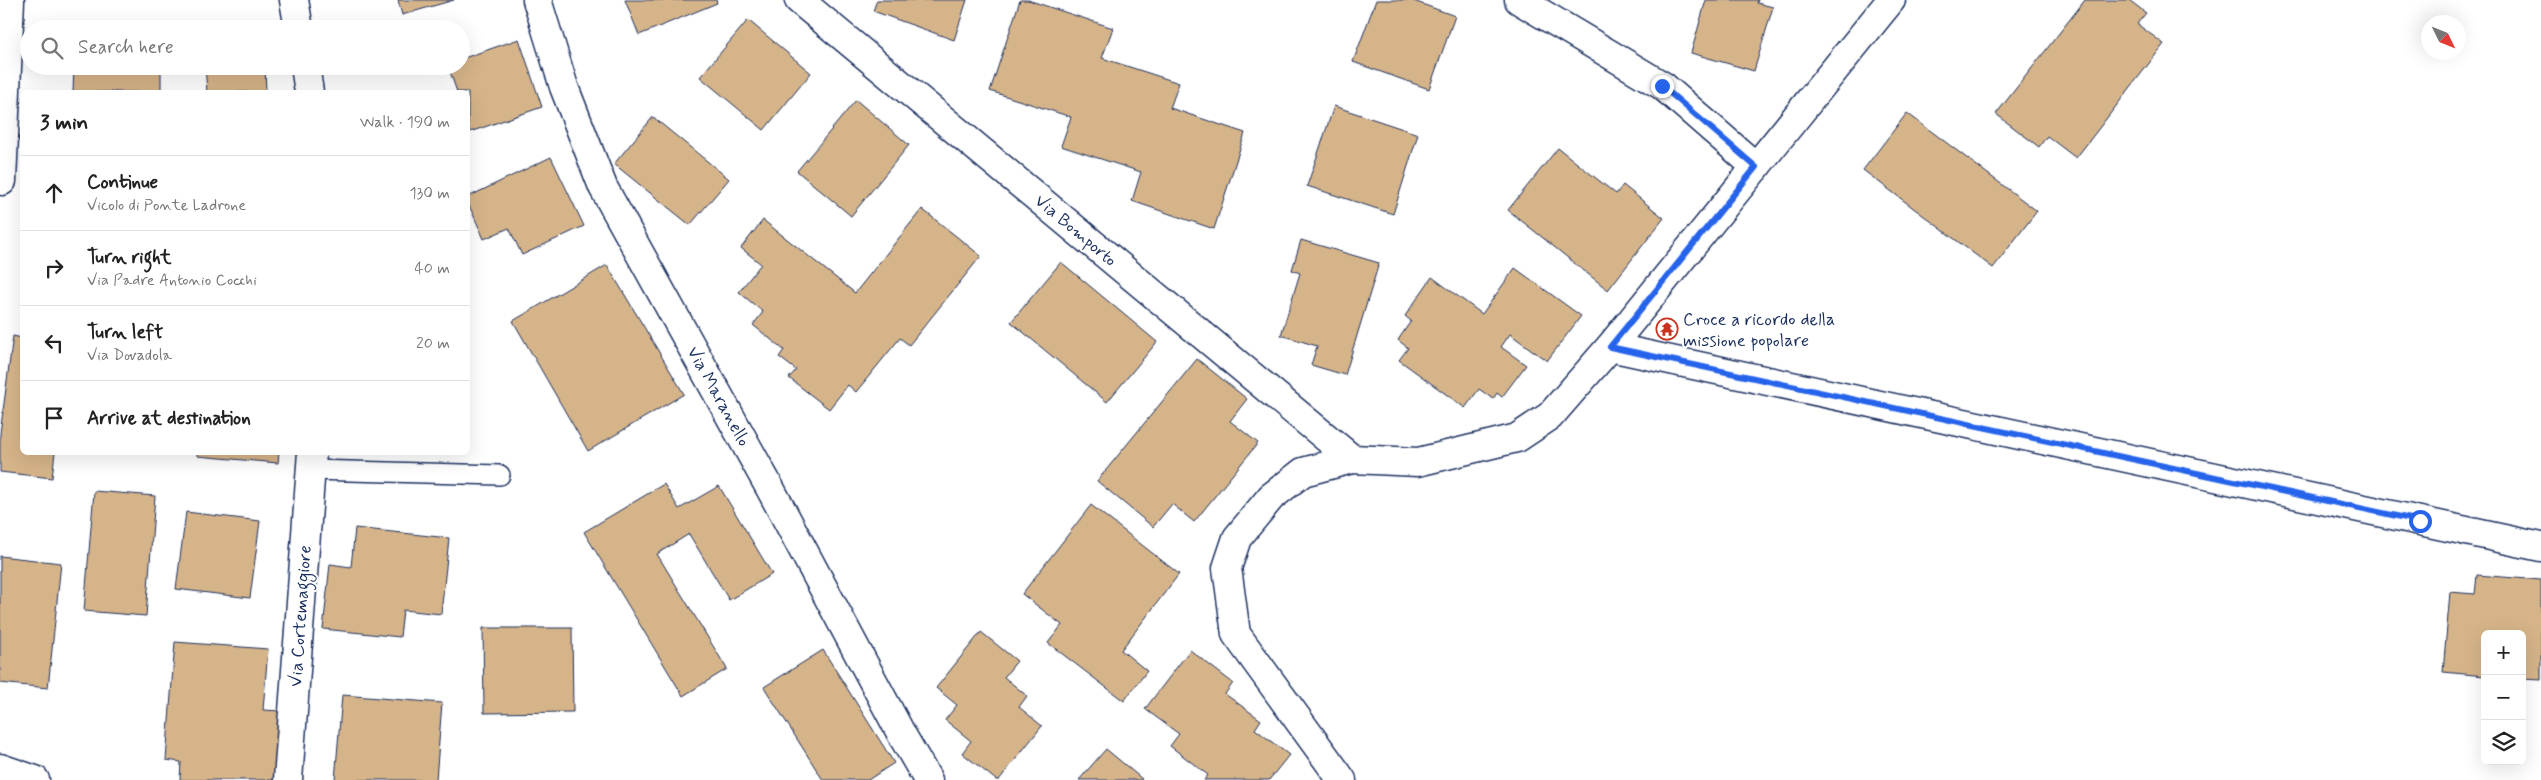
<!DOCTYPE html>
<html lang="en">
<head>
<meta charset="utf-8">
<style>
  body { margin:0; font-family:Mynerve,sans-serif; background:#f2f2f2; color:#222 }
  .controls { position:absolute; right:15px; bottom:15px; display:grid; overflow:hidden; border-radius:8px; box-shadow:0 5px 20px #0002 }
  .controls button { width:45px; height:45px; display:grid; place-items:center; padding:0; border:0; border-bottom:1px solid #e0e0e0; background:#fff; color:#222; font:25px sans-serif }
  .compass { position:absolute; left:2421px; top:15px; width:45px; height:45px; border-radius:50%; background:#fff; box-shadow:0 5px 20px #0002; rotate:133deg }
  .stop { position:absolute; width:15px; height:15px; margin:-11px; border:4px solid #2563eb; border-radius:50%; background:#fff }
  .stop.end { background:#2563eb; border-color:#fff; box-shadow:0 1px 5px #0008 }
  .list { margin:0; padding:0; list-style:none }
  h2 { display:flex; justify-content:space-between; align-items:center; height:65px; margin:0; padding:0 20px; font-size:21px }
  h2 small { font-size:16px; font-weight:400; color:#767676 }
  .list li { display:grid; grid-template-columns:32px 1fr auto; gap:15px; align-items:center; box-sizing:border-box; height:75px; padding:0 20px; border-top:1px solid #e0e0e0 }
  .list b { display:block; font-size:19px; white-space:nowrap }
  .list p { margin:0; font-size:16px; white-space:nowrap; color:#767676 }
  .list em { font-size:16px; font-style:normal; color:#767676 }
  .icon { flex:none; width:28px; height:28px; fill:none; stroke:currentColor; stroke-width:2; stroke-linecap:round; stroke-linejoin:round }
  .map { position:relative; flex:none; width:2541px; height:780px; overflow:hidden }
  .search { position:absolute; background:#fff; box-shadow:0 5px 20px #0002; left:20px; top:20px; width:450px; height:55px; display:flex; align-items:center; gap:12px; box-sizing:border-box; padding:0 18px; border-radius:28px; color:#767676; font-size:19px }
  .panel { position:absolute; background:#fff; box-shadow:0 5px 20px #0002; left:20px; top:90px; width:450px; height:365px; border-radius:8px }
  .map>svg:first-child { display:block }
  .building { fill:#d6b489; stroke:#1b2f5e }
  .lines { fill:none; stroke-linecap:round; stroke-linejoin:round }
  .lane-casing { stroke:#1b2f5e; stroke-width:22 }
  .street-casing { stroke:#1b2f5e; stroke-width:31 }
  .lane { stroke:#fff; stroke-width:19 }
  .street { stroke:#fff; stroke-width:28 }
  .route { stroke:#2563eb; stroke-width:6 }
  .labels { text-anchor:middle; stroke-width:4; stroke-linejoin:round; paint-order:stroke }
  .street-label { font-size:18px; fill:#1b2f5e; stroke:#fff }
  .poi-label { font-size:18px; fill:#1b2f5e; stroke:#fff; text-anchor:start }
</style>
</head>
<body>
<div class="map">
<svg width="2541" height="780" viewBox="0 0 2541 780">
  <rect width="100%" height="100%" fill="#fff"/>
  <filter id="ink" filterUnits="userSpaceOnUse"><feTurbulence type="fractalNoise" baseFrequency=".02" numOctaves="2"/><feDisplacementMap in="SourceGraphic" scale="10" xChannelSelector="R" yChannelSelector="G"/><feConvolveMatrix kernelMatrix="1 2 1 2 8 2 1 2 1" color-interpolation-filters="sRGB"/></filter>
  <g filter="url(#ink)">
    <g class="building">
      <path d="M398 0H454L402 15Z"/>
      <path d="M625 0H716L717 3 639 35Z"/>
      <path d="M877 0H967L954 40 873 11Z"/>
      <path d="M1020 0H1028L1113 28 1102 58 1179 83 1170 108 1245 133 1214 229 1132 201 1141 172 1061 146 1071 117 990 91Z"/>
      <path d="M1376 0H1411L1455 16 1429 89 1353 62Z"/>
      <path d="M1706 0H1758L1757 3 1773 7 1754 71 1691 53Z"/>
      <path d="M2085 0H2129L2146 13 2137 24 2164 44 2076 158 2047 136 2039 147 1996 114Z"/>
      <path d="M748 20 811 73 764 130 700 77Z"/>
      <path d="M519 39 542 107 470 132 468 125V92H457L448 66H461V59Z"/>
      <path d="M74 66H161V92H73Z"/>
      <path d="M205 66H265L266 92H207Z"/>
      <path d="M856 100 909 145 851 216 797 171Z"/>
      <path d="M1334 106 1418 134 1393 214 1307 186Z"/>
      <path d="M1907 113 2037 211 1993 268 1863 170Z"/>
      <path d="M653 117 729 179 690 225 614 164Z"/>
      <path d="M1558 148 1616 194 1623 185 1664 218 1608 290 1508 210Z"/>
      <path d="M551 157 584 226 522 255 509 228 484 239 468 203V197Z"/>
      <path d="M922 209 981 256 909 345 900 338 856 392 848 385 829 409 789 378 796 370 779 357 784 350 753 325 763 312 739 292 761 264 741 248 763 220 855 293Z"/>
      <path d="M1301 240 1379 263 1345 375 1311 365 1317 346 1281 335 1300 273 1292 270Z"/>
      <path d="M1061 262 1157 342 1107 402 1011 322Z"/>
      <path d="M607 265 684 394 588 451 513 321Z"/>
      <path d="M1515 268 1581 316 1547 361 1510 334 1501 347 1526 365 1502 397 1497 393 1493 399 1479 389 1465 408 1399 360 1408 348 1398 340 1411 321 1405 316 1432 277 1482 314Z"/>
      <path d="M13 336 22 338V452H55L52 478 0 472V433Z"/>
      <path d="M1197 359 1247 399 1230 421 1258 443 1194 522 1172 504 1153 527 1097 481Z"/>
      <path d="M197 452H279L278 463 197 456Z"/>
      <path d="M664 484 679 509 719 486 772 574 729 600 689 534 657 554 727 669 683 696 584 532Z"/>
      <path d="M94 491 155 496 146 616 84 611Z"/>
      <path d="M1091 505 1179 574 1121 650 1147 671 1124 701 1048 643 1062 625 1022 594Z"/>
      <path d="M186 512 260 521 250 598 176 589Z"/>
      <path d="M355 528 449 538 441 614 403 610 400 637 323 629 330 564 351 567Z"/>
      <path d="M0 556 61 563 48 688 0 683Z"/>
      <path d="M2477 575 2541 580V680L2522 679V634H2485V676L2443 672 2450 592 2475 594Z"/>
      <path d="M483 628H572L573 712 484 713Z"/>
      <path d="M981 632 1017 661 1004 677 1027 696 1019 707 1042 726 999 780H996L962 753 971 741 945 720 957 705 936 688Z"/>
      <path d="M175 642 268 649 263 710 281 711 276 780H180L181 762 166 760Z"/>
      <path d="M823 650 894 763 868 780H823L764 687Z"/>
      <path d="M1190 650 1233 683 1225 694 1261 720 1255 729 1289 755 1269 780H1204L1208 775 1170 746 1179 734 1145 709Z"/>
      <path d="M342 695 442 703 436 780H335Z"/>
      <path d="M1106 749 1142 779 1141 780H1079Z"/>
    </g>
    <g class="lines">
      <g class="lane-casing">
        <path id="lane" d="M311 470 500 475"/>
      </g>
      <g class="street-casing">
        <g id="street">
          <path d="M294 0 299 29"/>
          <path d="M537 0 564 87 603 187 771 490 903 737 928 780"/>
          <path d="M799 0 1352 459"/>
          <path d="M1519 0 1663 86 1756 167"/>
          <path d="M305 66 309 92"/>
          <path d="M2 181 10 0"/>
          <path d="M1610 347 2541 547"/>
          <path d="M0 768 35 780"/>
          <path d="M288 780 312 452"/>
          <path d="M1342 780 1236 634 1227 568 1237 538 1271 497 1303 472 1352 459 1418 462 1517 438 1550 416 1610 347 1891 0"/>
        </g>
      </g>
      <use href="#lane" class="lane"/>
      <use href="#street" class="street"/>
    </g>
  </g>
  <g class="lines" filter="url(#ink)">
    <path class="route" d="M1662 86 1756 167 1610 347 2420 521"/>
  </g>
  <defs>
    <g id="temple-ring" transform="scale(1.125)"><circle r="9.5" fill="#fff" stroke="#c8321e" stroke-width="1.5"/><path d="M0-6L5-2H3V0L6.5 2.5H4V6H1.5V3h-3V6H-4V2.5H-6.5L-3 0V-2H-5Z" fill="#c8321e"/></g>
  </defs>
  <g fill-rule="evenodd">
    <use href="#temple-ring" x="1667" y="329"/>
  </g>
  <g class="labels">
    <g class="street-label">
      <text transform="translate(1076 230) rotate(40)" y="6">Via Bomporto</text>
      <text transform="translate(719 396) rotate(61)" y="6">Via Maranello</text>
      <text transform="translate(300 616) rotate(-86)" y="6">Via Cortemaggiore</text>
    </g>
    <g class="poi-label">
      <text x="1683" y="325">Croce a ricordo della<tspan x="1683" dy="21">missione popolare</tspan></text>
    </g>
  </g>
</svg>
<div class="controls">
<button>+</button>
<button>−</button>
<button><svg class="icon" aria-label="layers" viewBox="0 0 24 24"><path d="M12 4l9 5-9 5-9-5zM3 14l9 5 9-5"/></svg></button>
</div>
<svg class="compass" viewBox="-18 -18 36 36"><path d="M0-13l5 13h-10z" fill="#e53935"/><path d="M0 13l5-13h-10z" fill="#767676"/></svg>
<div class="stop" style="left:2420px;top:521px"></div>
<div class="stop end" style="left:1662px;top:86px"></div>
<div class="search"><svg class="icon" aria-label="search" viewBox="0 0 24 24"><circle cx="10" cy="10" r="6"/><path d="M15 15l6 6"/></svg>Search here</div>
<section class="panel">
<h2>3 min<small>Walk · 190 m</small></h2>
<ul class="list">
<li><svg class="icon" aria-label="ahead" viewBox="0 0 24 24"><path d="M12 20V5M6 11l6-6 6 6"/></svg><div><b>Continue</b><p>Vicolo di Ponte Ladrone</p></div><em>130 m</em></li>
<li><svg class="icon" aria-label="right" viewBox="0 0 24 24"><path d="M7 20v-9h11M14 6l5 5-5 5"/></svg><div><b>Turn right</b><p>Via Padre Antonio Cocchi</p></div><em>40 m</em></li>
<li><svg class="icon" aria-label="left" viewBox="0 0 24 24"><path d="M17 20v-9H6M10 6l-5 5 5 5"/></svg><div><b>Turn left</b><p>Via Dovadola</p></div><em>20 m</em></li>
<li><svg class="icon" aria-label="arrive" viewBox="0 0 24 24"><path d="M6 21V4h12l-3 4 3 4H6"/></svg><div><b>Arrive at destination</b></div></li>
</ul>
</section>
</div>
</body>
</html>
